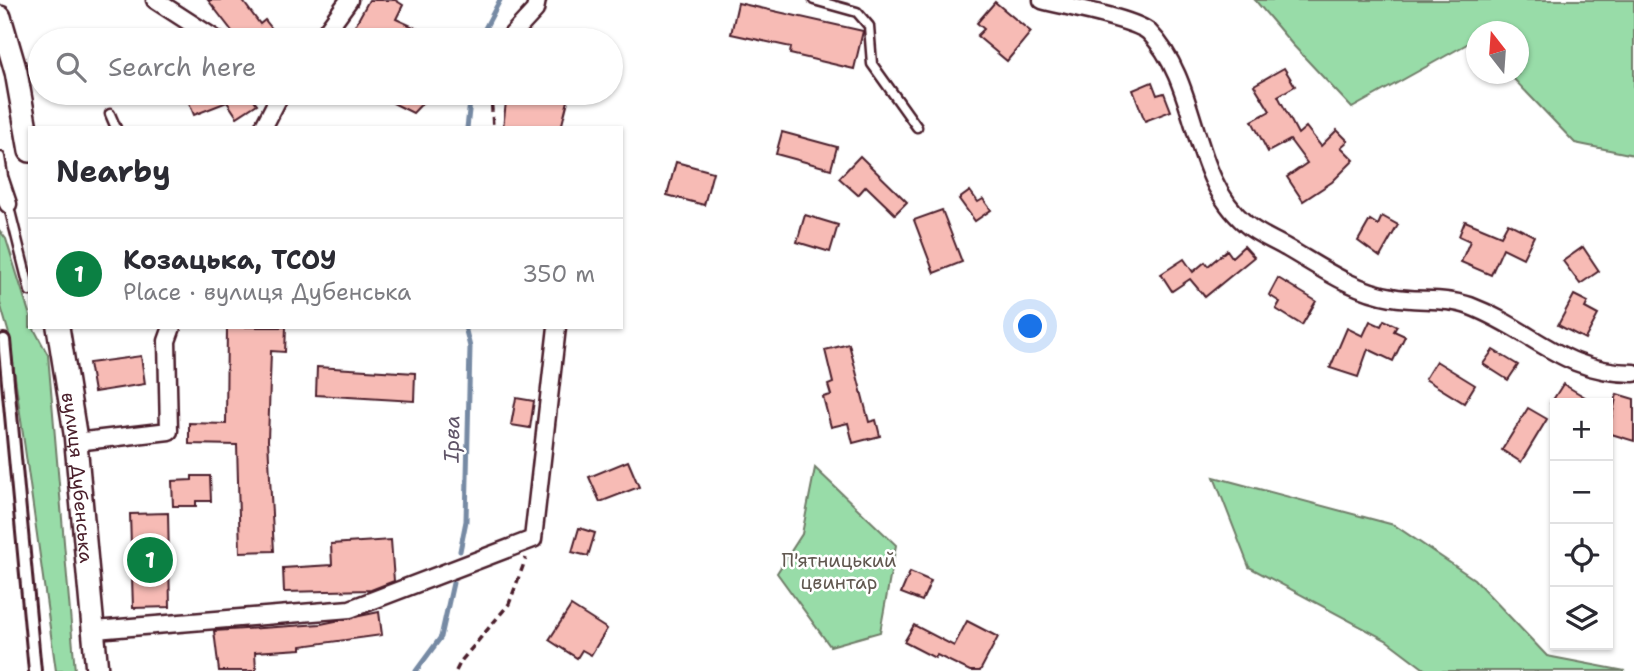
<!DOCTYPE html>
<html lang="en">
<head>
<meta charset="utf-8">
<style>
  body { margin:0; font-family:"Shantell Sans",sans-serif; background:#f7f7f7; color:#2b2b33 }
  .controls { position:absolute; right:21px; bottom:21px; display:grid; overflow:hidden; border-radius:0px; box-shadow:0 2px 5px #0004 }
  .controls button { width:63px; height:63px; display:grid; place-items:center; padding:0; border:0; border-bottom:2px solid #e1e1e2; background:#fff; color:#2b2b33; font:35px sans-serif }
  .compass { position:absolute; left:1466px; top:21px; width:63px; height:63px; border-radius:50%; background:#fff; box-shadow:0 2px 5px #0004; rotate:343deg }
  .you { position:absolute; left:1031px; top:327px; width:24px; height:24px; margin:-18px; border:5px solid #fff; border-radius:50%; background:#1a73e8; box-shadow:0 0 0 10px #1a73e833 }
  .badge { display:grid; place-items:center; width:46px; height:46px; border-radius:50%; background:#0b8043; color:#fff; font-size:23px; font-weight:700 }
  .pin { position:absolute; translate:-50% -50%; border:4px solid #fff; box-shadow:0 2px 7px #0006 }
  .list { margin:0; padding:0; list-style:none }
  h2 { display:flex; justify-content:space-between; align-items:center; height:91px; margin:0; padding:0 28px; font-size:30px }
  h2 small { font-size:23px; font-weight:400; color:#7c7c81 }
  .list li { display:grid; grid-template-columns:46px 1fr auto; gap:21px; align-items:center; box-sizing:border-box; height:112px; padding:0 28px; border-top:2px solid #e1e1e2 }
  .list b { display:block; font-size:26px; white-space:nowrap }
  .list p { margin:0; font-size:23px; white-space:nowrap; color:#7c7c81 }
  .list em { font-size:23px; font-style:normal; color:#7c7c81 }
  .icon { flex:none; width:38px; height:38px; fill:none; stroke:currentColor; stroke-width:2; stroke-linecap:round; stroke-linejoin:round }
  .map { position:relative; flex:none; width:1634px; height:671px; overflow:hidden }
  .search { position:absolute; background:#fff; box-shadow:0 2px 5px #0004; left:28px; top:28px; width:595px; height:77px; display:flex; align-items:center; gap:18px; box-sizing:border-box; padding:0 24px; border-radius:38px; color:#7c7c81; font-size:26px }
  .panel { position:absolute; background:#fff; box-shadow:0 2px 5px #0004; left:28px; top:126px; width:595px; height:203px; border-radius:0px }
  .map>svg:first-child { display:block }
  .green { fill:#98dca8; stroke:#717e6a; stroke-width:2 }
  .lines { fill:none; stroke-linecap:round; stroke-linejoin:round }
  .stream { stroke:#768aa4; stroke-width:5 }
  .building { fill:#f7bbb5; stroke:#4a1f2b; stroke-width:2 }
  .service-casing { stroke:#4a1f2b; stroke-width:13 }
  .pedestrian-casing { stroke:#4a1f2b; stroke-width:16 }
  .minor-casing { stroke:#4a1f2b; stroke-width:21 }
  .secondary-casing { stroke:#4a1f2b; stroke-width:26 }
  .path { stroke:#4a1f2b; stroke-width:3.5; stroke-dasharray:7 5; stroke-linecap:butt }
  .service { stroke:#fff; stroke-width:8 }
  .pedestrian { stroke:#fff; stroke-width:10 }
  .minor { stroke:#fff; stroke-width:16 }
  .secondary { stroke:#fff; stroke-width:21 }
  .labels { text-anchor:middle; stroke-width:5; stroke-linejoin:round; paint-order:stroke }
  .street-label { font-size:19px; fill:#4a1f2b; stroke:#fff }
  .park-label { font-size:19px; fill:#615850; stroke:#fff }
  .water-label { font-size:21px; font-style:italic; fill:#605568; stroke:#fff }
</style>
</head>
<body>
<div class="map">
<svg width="1634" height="671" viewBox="0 0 1634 671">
  <rect width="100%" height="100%" fill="#fff"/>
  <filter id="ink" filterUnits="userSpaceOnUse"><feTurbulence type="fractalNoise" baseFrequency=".0143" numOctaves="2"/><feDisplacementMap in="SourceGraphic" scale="14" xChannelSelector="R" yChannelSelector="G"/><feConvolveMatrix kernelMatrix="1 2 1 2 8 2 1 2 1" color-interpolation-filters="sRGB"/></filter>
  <g filter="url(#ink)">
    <g class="green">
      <path d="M1255 0H1634V155L1575 143 1509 74H1518V32H1476V39L1352 108 1292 44Z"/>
      <path d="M0 231 6 239 30 316V327H33L48 355 75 671H56L9 334 0 303Z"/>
      <path d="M815 468 896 545 880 632 830 646 777 573 802 534Z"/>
      <path d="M1214 477 1394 525 1474 579 1547 656 1625 671H1427L1386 640 1249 567Z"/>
    </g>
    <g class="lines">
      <g class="stream">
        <path d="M479 40 500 0"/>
        <path d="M467 128 471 93"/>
        <path d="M460 551 466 521 470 347 465 327"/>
        <path d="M416 671 441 637 453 583"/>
      </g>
    </g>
    <g class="building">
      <path d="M208 0H242L260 24 265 20 281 40H239Z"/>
      <path d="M369 0H395L403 5 396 19 442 40H347Z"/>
      <path d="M995 2 1031 32 1007 61 977 36 984 29 977 23Z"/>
      <path d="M738 3 863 31 854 69 790 54 791 47 731 34Z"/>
      <path d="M1284 68 1295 86 1278 96 1298 134 1306 127 1321 146 1337 130 1348 141 1341 147 1354 160 1332 182 1303 201 1287 177 1307 163 1290 140 1268 152 1252 121 1270 111 1254 85Z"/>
      <path d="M1152 82 1157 95 1164 93 1171 111 1145 121 1133 90Z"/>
      <path d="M185 93H249L257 104 237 117 227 102 194 115Z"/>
      <path d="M398 93H432L413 113 393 103Z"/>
      <path d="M507 93H570L561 128H503Z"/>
      <path d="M782 132 837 147 831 169 776 154Z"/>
      <path d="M860 156 907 202 895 214 866 186 858 195 839 178Z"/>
      <path d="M676 162 713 172 704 205 667 195Z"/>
      <path d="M970 191 978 202 983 199 991 210 975 221 959 199Z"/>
      <path d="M942 210 962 262 934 273 914 220Z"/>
      <path d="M805 215 838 225 830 252 797 242Z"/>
      <path d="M1382 216 1398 225 1380 257 1358 241 1370 220 1378 225Z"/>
      <path d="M1465 221 1501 236 1508 223 1534 236 1523 258 1503 248 1491 275 1461 262 1470 241 1459 236Z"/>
      <path d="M1244 246 1254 257 1205 297 1190 279 1172 291 1161 274 1184 259 1193 272 1205 262 1208 266 1227 250 1232 257Z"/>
      <path d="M1583 247 1599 271 1580 284 1563 261Z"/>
      <path d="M1278 278 1316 301 1302 325 1276 309 1280 302 1269 295Z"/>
      <path d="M1574 295 1588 302 1585 308 1598 315 1585 339 1558 325Z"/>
      <path d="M1384 320 1397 326 1394 331 1405 336 1393 361 1368 349 1358 377 1330 368 1347 328 1363 336 1370 321 1381 326Z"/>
      <path d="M227 327H286L285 352 271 351 268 440 274 551 240 552 237 445 189 444V423L226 424Z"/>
      <path d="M849 344 869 422 876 420 880 436 853 443 848 423 831 427 823 397 831 395 828 385 833 383 825 350Z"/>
      <path d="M1493 350 1518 365 1508 380 1483 364Z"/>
      <path d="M141 356 145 384 94 392 89 363Z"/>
      <path d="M1436 361 1475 385 1464 403 1425 379Z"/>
      <path d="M317 367 415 373 414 401 316 395Z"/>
      <path d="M1563 384 1595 403H1551Z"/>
      <path d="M1617 394 1634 399V441L1608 433Z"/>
      <path d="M516 398 534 401 530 428 511 425Z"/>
      <path d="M1528 408 1547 419 1521 462 1502 450Z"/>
      <path d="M628 461 639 487 600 502 589 477Z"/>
      <path d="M192 476H210L211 501H196V506H173L172 481 192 480Z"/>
      <path d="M168 513 170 607 133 608 130 514Z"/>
      <path d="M579 528 595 533 588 556 572 552Z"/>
      <path d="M391 540 394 581 371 590 284 592 283 568 332 565 331 544Z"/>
      <path d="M910 572 931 581 922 601 901 593Z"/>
      <path d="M571 606 607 629 591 655 582 650 577 658 549 640Z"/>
      <path d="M379 612 382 635 301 646V649L255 652 256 671H219L214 631 321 624Z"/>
      <path d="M967 621 998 637 980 671H970L937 655 935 658 904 642 914 625 954 646Z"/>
    </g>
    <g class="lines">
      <g class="service-casing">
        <g id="service">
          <path d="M814 0 857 12 869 26 872 64 917 127"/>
          <path d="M110 114 116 128"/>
          <path d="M0 157 4 183"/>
          <path d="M8 203 30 291"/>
        </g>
      </g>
      <g class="pedestrian-casing">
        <path id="pedestrian" d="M4 340 35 671"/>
      </g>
      <g class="minor-casing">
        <g id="minor">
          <path d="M155 0 217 40"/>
          <path d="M1042 0C1064 6 1135 19 1149 32 1200 84 1189 176 1246 224 1257 234 1274 240 1287 248 1320 267 1353 291 1392 297 1417 302 1445 297 1470 306 1533 330 1562 373 1634 373"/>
          <path d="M511 36 535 10 537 0"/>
          <path d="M320 40 349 0"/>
          <path d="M263 128 281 93"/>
          <path d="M0 180 8 204"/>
          <path d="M76 442 169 431 167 341 172 327"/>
          <path d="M95 630 350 609 533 539 557 327"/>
        </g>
      </g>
      <g class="secondary-casing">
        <g id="secondary">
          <path d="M0 17 16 72 30 151"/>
          <path id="s1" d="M58 327 75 433 97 671"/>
        </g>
      </g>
      <g class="path">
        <path d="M491 93 493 128"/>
        <path d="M456 671 461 661 509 604 526 558"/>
      </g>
      <use href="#service" class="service"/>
      <use href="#pedestrian" class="pedestrian"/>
      <use href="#minor" class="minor"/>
      <use href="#secondary" class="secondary"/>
    </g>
  </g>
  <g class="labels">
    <g class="street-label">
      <text dy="7" stroke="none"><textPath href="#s1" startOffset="152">вулиця Дубенська</textPath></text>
    </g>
    <g class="park-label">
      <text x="839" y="567">П'ятницький<tspan x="839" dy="22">цвинтар</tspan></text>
    </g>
    <g class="water-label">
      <text transform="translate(452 439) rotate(-89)" y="7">Ірва</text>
    </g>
  </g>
</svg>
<div class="controls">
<button>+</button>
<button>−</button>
<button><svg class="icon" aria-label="locate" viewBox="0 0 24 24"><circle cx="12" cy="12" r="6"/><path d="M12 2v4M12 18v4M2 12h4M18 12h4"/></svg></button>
<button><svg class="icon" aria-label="layers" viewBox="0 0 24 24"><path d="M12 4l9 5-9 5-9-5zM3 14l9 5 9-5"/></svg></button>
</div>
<svg class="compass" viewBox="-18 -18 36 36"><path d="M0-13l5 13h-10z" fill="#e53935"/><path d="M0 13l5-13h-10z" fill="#7c7c81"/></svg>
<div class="you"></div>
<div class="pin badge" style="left:150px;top:560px">1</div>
<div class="search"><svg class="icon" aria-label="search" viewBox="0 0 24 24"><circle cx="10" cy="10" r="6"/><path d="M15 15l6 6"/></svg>Search here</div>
<section class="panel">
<h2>Nearby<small></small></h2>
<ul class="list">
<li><span class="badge">1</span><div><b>Козацька, ТСОУ</b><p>Place · вулиця Дубенська</p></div><em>350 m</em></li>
</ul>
</section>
</div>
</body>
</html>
